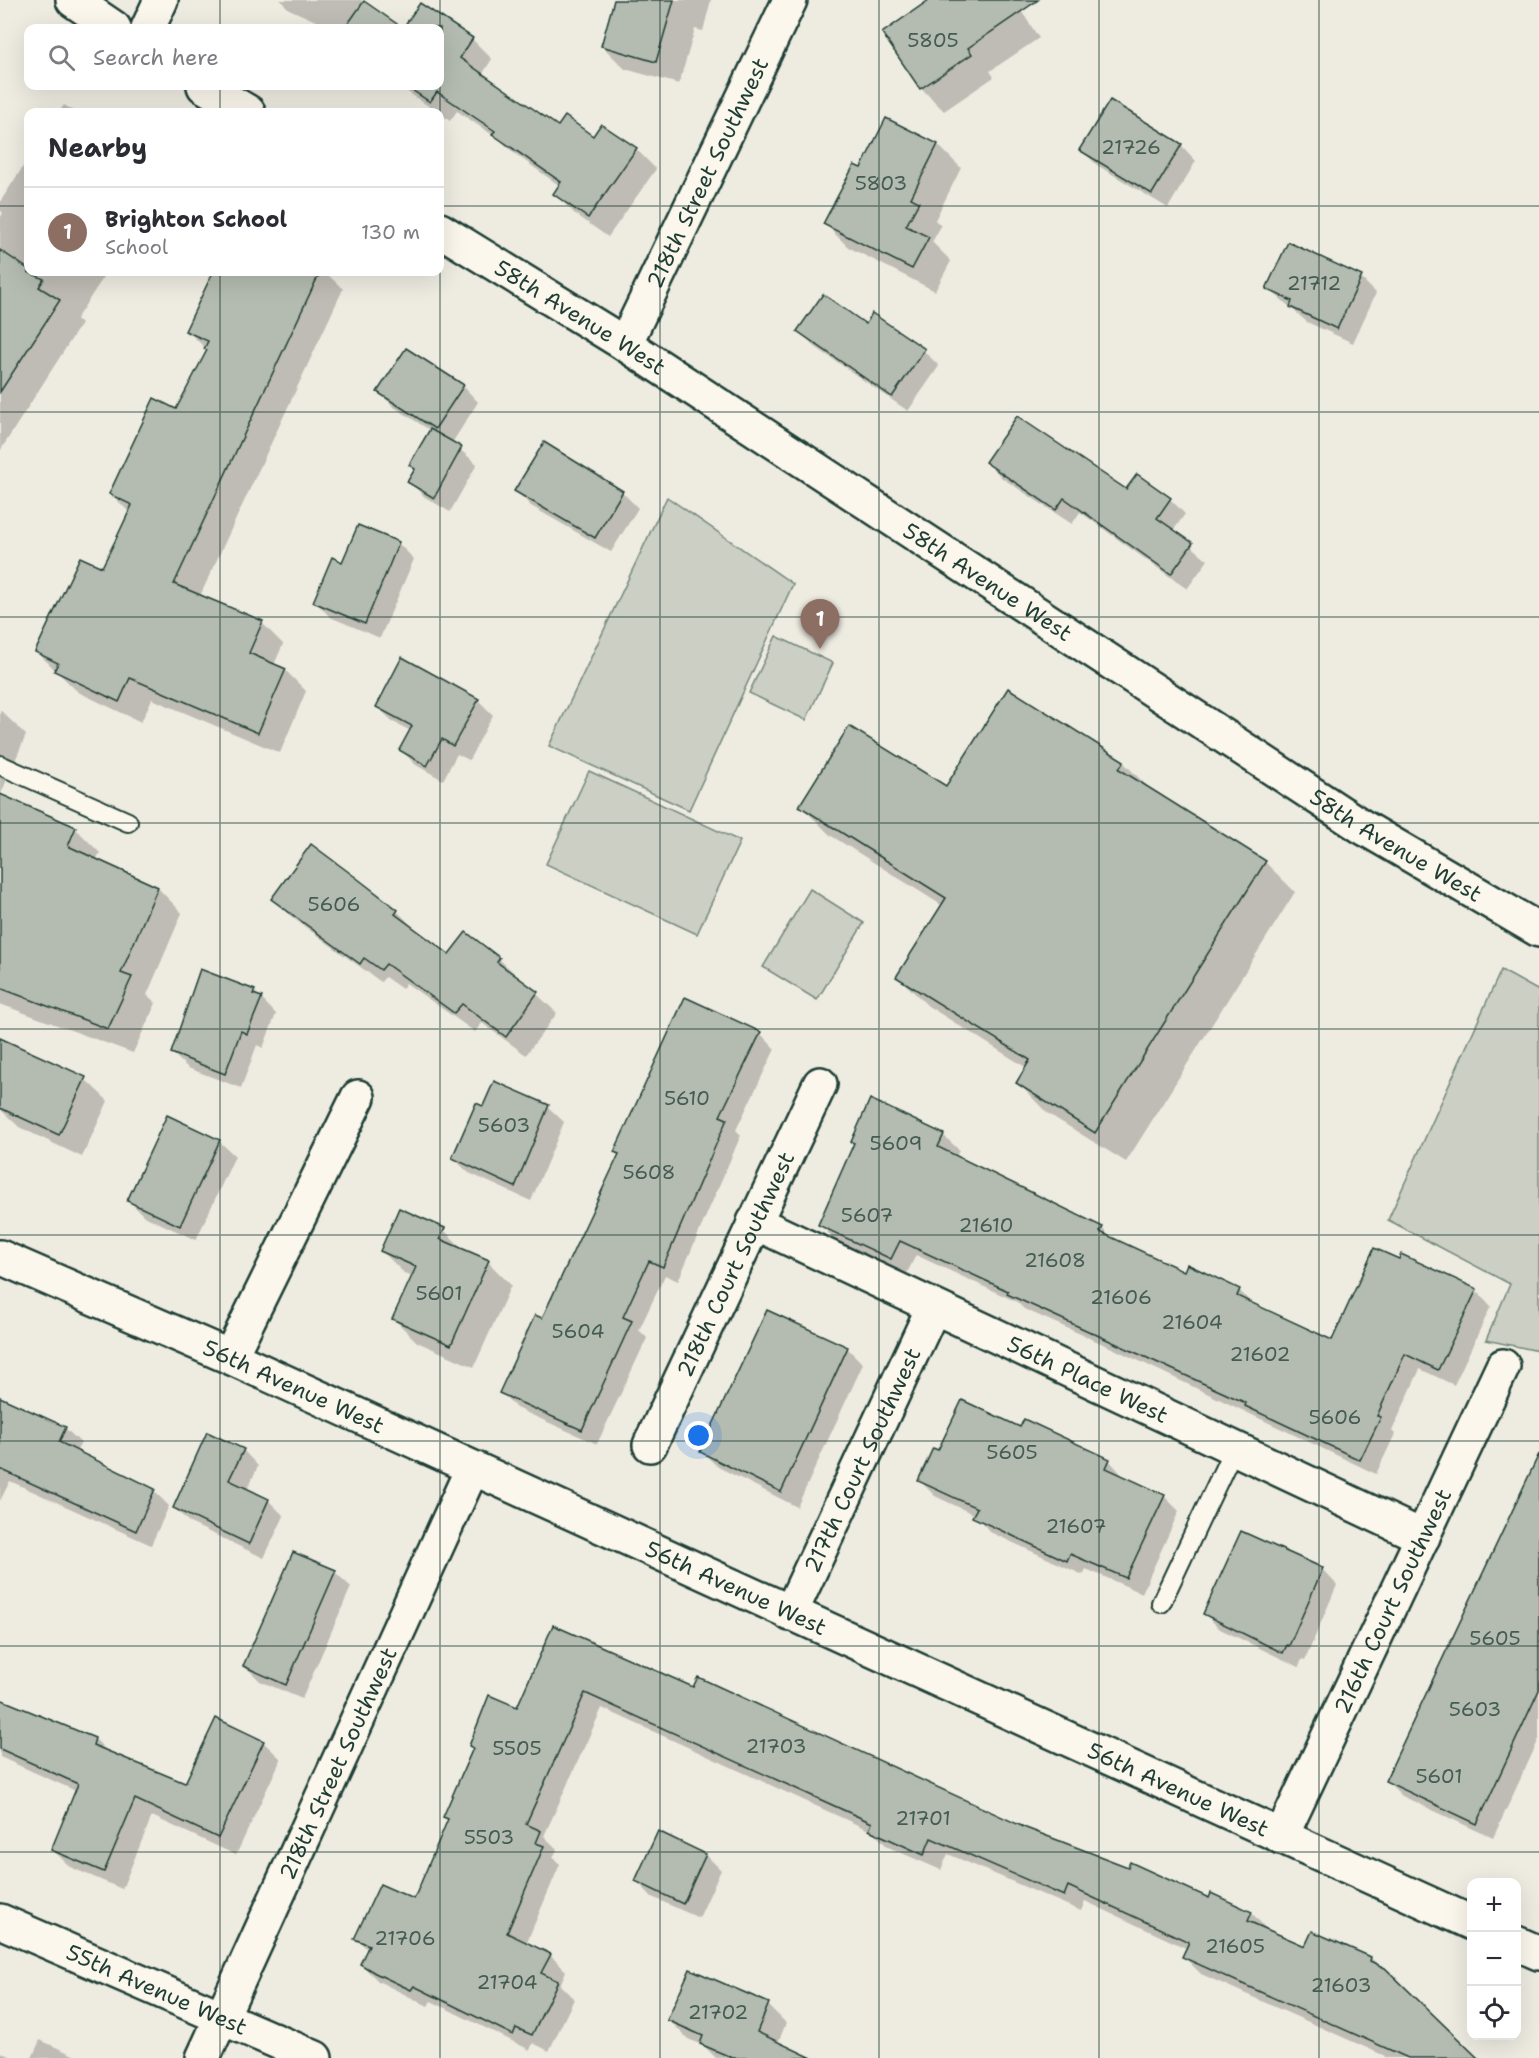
<!DOCTYPE html>
<html lang="en">
<head>
<meta charset="utf-8">
<style>
  body { margin:0; font-family:"Shantell Sans",sans-serif; background:#f7f7f7; color:#2b2b33 }
  .controls { position:absolute; right:18px; bottom:18px; display:grid; overflow:hidden; border-radius:12px; box-shadow:0 6px 24px #0002 }
  .controls button { width:54px; height:54px; display:grid; place-items:center; padding:0; border:0; border-bottom:2px solid #e1e1e2; background:#fff; color:#2b2b33; font:30px sans-serif }
  .you { position:absolute; left:699px; top:1436px; width:21px; height:21px; margin:-15px; border:4px solid #fff; border-radius:50%; background:#1a73e8; box-shadow:0 0 0 9px #1a73e833 }
  .badge { display:grid; place-items:center; width:39px; height:39px; border-radius:50%; background:#0b8043; color:#fff; font-size:20px; font-weight:700 }
  .pin { position:absolute; translate:-50% -50px; filter:drop-shadow(0 2px 3px #0008) }
  .pin::after { content:''; position:absolute; top:32px; width:21px; height:18px; background:inherit; clip-path:polygon(0 0,100% 0,50% 100%) }
  .list { margin:0; padding:0; list-style:none }
  h2 { display:flex; justify-content:space-between; align-items:center; height:78px; margin:0; padding:0 24px; font-size:26px }
  h2 small { font-size:20px; font-weight:400; color:#7c7c81 }
  .list li { display:grid; grid-template-columns:39px 1fr auto; gap:18px; align-items:center; box-sizing:border-box; height:90px; padding:0 24px; border-top:2px solid #e1e1e2 }
  .list b { display:block; font-size:22px; white-space:nowrap }
  .list p { margin:0; font-size:20px; white-space:nowrap; color:#7c7c81 }
  .list em { font-size:20px; font-style:normal; color:#7c7c81 }
  .icon { flex:none; width:33px; height:33px; fill:none; stroke:currentColor; stroke-width:2; stroke-linecap:round; stroke-linejoin:round }
  .map { position:relative; flex:none; width:1539px; height:2058px; overflow:hidden }
  .search { position:absolute; background:#fff; box-shadow:0 6px 24px #0002; left:24px; top:24px; width:420px; height:66px; display:flex; align-items:center; gap:15px; box-sizing:border-box; padding:0 21px; border-radius:12px; color:#7c7c81; font-size:22px }
  .panel { position:absolute; background:#fff; box-shadow:0 6px 24px #0002; left:24px; top:108px; width:420px; height:168px; border-radius:12px }
  .map>svg:first-child { display:block }
  .green { fill:#cbcfc4; stroke:#75867c; stroke-width:1.5 }
  .shadow { fill:#0003 }
  .building { fill:#b4bbb0; stroke:#1f3d34; stroke-width:1.5 }
  .lines { fill:none; stroke-linecap:round; stroke-linejoin:round }
  .service-casing { stroke:#1f3d34; stroke-width:22 }
  .minor-casing { stroke:#1f3d34; stroke-width:38 }
  .service { stroke:#fbf7ec; stroke-width:18 }
  .minor { stroke:#fbf7ec; stroke-width:33 }
  .grid { fill:none; stroke:#1f3d34; stroke-width:1.5; stroke-opacity:0.55 }
  .labels { text-anchor:middle; stroke-width:5; stroke-linejoin:round; paint-order:stroke }
  .number-label { font-size:20px; fill:#445c53 }
  .street-label { font-size:22px; fill:#1f3d34; stroke:#fbf7ec }
</style>
</head>
<body>
<div class="map">
<svg width="1539" height="2058" viewBox="0 0 1539 2058">
  <rect width="100%" height="100%" fill="#eeece1"/>
  <filter id="ink" filterUnits="userSpaceOnUse"><feTurbulence type="fractalNoise" baseFrequency=".0167" numOctaves="2"/><feDisplacementMap in="SourceGraphic" scale="12" xChannelSelector="R" yChannelSelector="G"/><feConvolveMatrix kernelMatrix="1 2 1 2 8 2 1 2 1" color-interpolation-filters="sRGB"/></filter>
  <g filter="url(#ink)">
    <g class="green">
      <path d="M667 497 793 584 689 810 549 746Z"/>
      <path d="M776 636 833 663 806 720 749 693Z"/>
      <path d="M589 771 740 841 697 934 546 864Z"/>
      <path d="M810 889 864 923 817 1000 763 967Z"/>
      <path d="M1501 970 1539 991V1351L1486 1340 1510 1284 1388 1220Z"/>
    </g>
    <g class="shadow">
      <path d="M280 0H361L401 28H331L289 9Z"/>
      <path d="M616 0H711L703 31 695 29 679 84 625 69 602 46Z"/>
      <path d="M934 0H1014L1039 38 990 71 994 77 944 111 921 88 884 33Z"/>
      <path d="M421 5 472 39 492 59 482 75 558 128 636 149 656 169 608 237 574 213 555 194 560 186 514 153 500 140 457 111 450 121 399 86H440V28H404Z"/>
      <path d="M64 105 76 112H59Z"/>
      <path d="M886 120 938 145 961 168 935 220 941 226 932 242 951 261 935 291 848 247 825 224 861 170Z"/>
      <path d="M1181 145 1196 161 1168 208 1097 165 1081 150Z"/>
      <path d="M28 159V272H107L76 319 81 324 0 451V218L3 213 0 210V202Z"/>
      <path d="M214 272H325L343 289 200 596 262 623 283 644 274 665 285 670 306 691 280 753 152 699 141 722 78 692 37 652 103 569 130 513 111 494 177 411 208 351 187 330Z"/>
      <path d="M1361 278 1376 293 1353 343 1307 322 1268 288Z"/>
      <path d="M866 326 924 351 939 366 908 411 814 346 799 330Z"/>
      <path d="M463 386 478 402 452 443 477 464 450 512 425 497 409 482 416 470 411 465 431 431 394 407 379 392Z"/>
      <path d="M544 444 622 492 638 508 611 552 531 506 516 491Z"/>
      <path d="M987 462 1170 499 1185 514 1173 531 1208 560 1187 589 1080 512 1072 524 1002 478Z"/>
      <path d="M398 543 414 559 380 638 330 617 315 601 343 564Z"/>
      <path d="M478 700 493 715 469 760 457 754 443 780 416 765 401 750 411 731 393 722 377 706Z"/>
      <path d="M0 710 26 735 0 796 75 828 100 853 96 860 158 888 182 913 147 995 156 1003 133 1053 0 1004Z"/>
      <path d="M1123 762 1153 792 1265 862 1295 892 1126 1162 1047 1113 1018 1083 1027 1068 928 1006 898 977 943 906 830 835 800 805 946 789Z"/>
      <path d="M273 898 397 911 417 931 450 956 499 959 557 1013 526 1055 482 1023 475 1032 406 983 402 989 385 977 381 982 293 918Z"/>
      <path d="M254 991 276 1014 263 1048 257 1045 241 1088 188 1068 172 1053Z"/>
      <path d="M760 1033 775 1049 736 1130 741 1135 678 1281 665 1275 639 1330 647 1338 597 1444 516 1408 501 1392 542 1320 620 1155 616 1151Z"/>
      <path d="M85 1079 108 1101 82 1157 19 1127 0 1109V1095Z"/>
      <path d="M495 1083 548 1107 564 1122 531 1201 469 1173 453 1158 484 1108Z"/>
      <path d="M943 1135 959 1150 956 1157 1102 1228 1113 1240 1184 1273 1239 1290 1254 1306 1332 1342 1476 1290 1491 1306 1454 1385 1420 1369 1392 1431 1395 1434 1376 1474 1112 1348 1024 1309 1017 1302 916 1255 907 1273 835 1240 820 1224Z"/>
      <path d="M219 1141 235 1156 196 1240 144 1216 129 1201Z"/>
      <path d="M444 1230 466 1252 488 1262 511 1285 474 1367 417 1342 394 1319 413 1277 405 1274 382 1251Z"/>
      <path d="M768 1312 847 1348 863 1364 797 1507 718 1467 702 1452Z"/>
      <path d="M0 1398 65 1428 81 1443 76 1452 154 1491 169 1506 151 1545 10 1481 0 1501Z"/>
      <path d="M1021 1429 1109 1460 1124 1477 1164 1496 1179 1511 1142 1593 1086 1569 1083 1575 990 1532 975 1515 935 1496 920 1481 939 1452Z"/>
      <path d="M243 1450 258 1466 247 1490 268 1500 284 1516 264 1558 190 1523 174 1508Z"/>
      <path d="M1539 1455V1739L1493 1838 1402 1796 1387 1781Z"/>
      <path d="M294 1554 335 1572 351 1587 302 1699 260 1681 245 1666Z"/>
      <path d="M1322 1569 1337 1585 1305 1660 1302 1659 1299 1667 1220 1629 1204 1613Z"/>
      <path d="M554 1627 1025 1829 1210 1900 1252 1913 1268 1931 1306 1948 1371 1958 1475 2058H1383L1385 2056 1201 1974 1184 1957 1188 1949 1085 1901 1081 1911 948 1854 941 1870 888 1847 873 1832 602 1708 544 1836 557 1849 553 1858 560 1864 526 1944 550 1955 566 1971 560 1985 574 1999 549 2051 533 2043 530 2050 431 2001 428 2006 378 1981 361 1964 368 1950 356 1938 414 1901 449 1821 445 1816 474 1749 470 1745 517 1709Z"/>
      <path d="M0 1699 95 1739 108 1752 186 1785 263 1742 281 1759 236 1855 152 1816 122 1889 70 1867 52 1849 76 1791 0 1757Z"/>
      <path d="M658 1833 706 1855 721 1870 699 1918 652 1897 637 1881Z"/>
      <path d="M768 2005 786 2023 778 2043 805 2058H716L703 2045 688 2039 669 2020Z"/>
      <path d="M40 2040 80 2058H32Z"/>
      <path d="M0 2052 13 2058H0Z"/>
    </g>
    <g class="building">
      <path d="M614 0H674L656 62 601 46Z"/>
      <path d="M929 0H1038L968 48 972 54 920 89 882 33Z"/>
      <path d="M364 1 403 28 420 3 473 38 460 58 558 126 565 116 593 136 601 124 637 148 588 218 553 194 561 182 492 134 495 131 437 92 430 102 406 86H440V28H345Z"/>
      <path d="M1110 100 1182 144 1152 194 1079 150Z"/>
      <path d="M886 118 938 144 911 198 919 202 906 226 929 237 912 269 823 224 854 165 861 168Z"/>
      <path d="M1288 242 1362 276 1337 329 1290 307 1292 301 1266 289Z"/>
      <path d="M0 250 28 269V272L44 279 39 287 60 300 0 392Z"/>
      <path d="M213 272H320L174 584 263 621 249 653 286 669 258 733 130 678 119 702 54 671 58 663 35 652 80 557 102 567 116 539 132 505 109 494 154 398 176 409 207 350 204 349 208 341 185 331Z"/>
      <path d="M823 294 866 324 872 313 925 349 892 397 797 331Z"/>
      <path d="M406 348 464 385 435 429 377 392Z"/>
      <path d="M1017 416 1126 489 1137 474 1171 498 1157 518 1193 543 1171 574 1064 498 1056 510 985 462Z"/>
      <path d="M430 429 462 447 434 498 407 482 415 469 409 465Z"/>
      <path d="M544 442 623 491 595 538 514 491Z"/>
      <path d="M358 525 399 542 365 624 313 602 332 557 342 562Z"/>
      <path d="M402 657 479 699 453 746 442 739 427 766 399 750 412 726 376 707Z"/>
      <path d="M1008 688 1124 761 1119 769 1266 861 1095 1133 1016 1083 1030 1060 896 977 946 898 799 806 849 726 946 786Z"/>
      <path d="M0 794 76 827 68 846 158 887 121 973 132 977 108 1029 0 988Z"/>
      <path d="M311 844 358 879 398 910 395 914 449 954 466 932 500 958 497 962 538 992 506 1037 462 1004 454 1013 386 964 381 970 364 958 360 964 271 899Z"/>
      <path d="M200 969 255 990 253 994 262 997 247 1034 241 1031 225 1074 171 1053Z"/>
      <path d="M685 997 761 1032 720 1116 727 1119 663 1267 649 1261 623 1317 632 1321 582 1430 499 1393 535 1315 542 1318 619 1154 614 1152Z"/>
      <path d="M0 1038 86 1077 59 1135 0 1108Z"/>
      <path d="M494 1081 549 1105 515 1187 452 1158 476 1103 483 1106Z"/>
      <path d="M870 1099 944 1134 938 1147 1103 1227 1100 1232 1184 1271 1187 1264 1240 1289 1237 1296 1332 1340 1374 1248 1399 1259 1401 1254 1477 1289 1438 1370 1405 1354 1377 1416 1381 1417 1360 1460 1245 1406 1246 1403 1007 1294 1008 1291 900 1241 891 1259 818 1225 854 1143 851 1142Z"/>
      <path d="M167 1115 220 1140 180 1226 127 1201Z"/>
      <path d="M399 1208 445 1228 440 1239 489 1260 451 1345 392 1319 416 1267 380 1251Z"/>
      <path d="M767 1310 848 1347 781 1492 700 1452Z"/>
      <path d="M0 1397 66 1427 59 1442 155 1489 136 1531 0 1469Z"/>
      <path d="M962 1400 1020 1427 1024 1419 1110 1459 1106 1468 1165 1495 1126 1578 1070 1554 1067 1561 1013 1536 972 1517 977 1508 918 1481 933 1448 938 1450Z"/>
      <path d="M207 1432 244 1449 229 1480 269 1499 249 1544 173 1508Z"/>
      <path d="M1539 1454V1690L1477 1824 1385 1781Z"/>
      <path d="M1241 1531 1323 1568 1289 1646 1287 1645 1283 1653 1203 1614Z"/>
      <path d="M293 1552 336 1570 286 1685 243 1666Z"/>
      <path d="M553 1625 693 1687 698 1677 1026 1828 1128 1867 1130 1862 1209 1898 1211 1893 1252 1912 1248 1921 1305 1946 1312 1931 1371 1957 1370 1961 1385 1968 1478 2058H1408L1182 1957 1189 1942 1068 1886 1064 1896 931 1838 924 1855 869 1830 872 1823 585 1693 526 1824 541 1831 536 1843 544 1846 507 1933 551 1954 541 1973 558 1981 532 2035 516 2028 513 2035 414 1986 411 1990 375 1973 360 1964 369 1945 354 1939 380 1884 414 1899 448 1819 443 1817 473 1748 469 1746 489 1695 517 1707Z"/>
      <path d="M0 1699 95 1738 93 1745 185 1783 216 1718 264 1741 218 1838 135 1799 104 1872 51 1850 78 1784 0 1749Z"/>
      <path d="M658 1831 706 1854 683 1904 635 1881Z"/>
      <path d="M690 1969 769 2003 757 2032 812 2058H733L700 2044 703 2036 667 2020Z"/>
    </g>
    <g class="lines">
      <g class="service-casing">
        <g id="service">
          <path d="M0 765 128 822"/>
          <path d="M1161 1603 1234 1448"/>
        </g>
      </g>
      <g class="minor-casing">
        <g id="minor">
          <path d="M73 0 114 28"/>
          <path d="M148 28 161 0"/>
          <path d="M204 86 248 112"/>
          <path id="s1" d="M440 230 625 344 1361 826 1539 930"/>
          <path id="s2" d="M625 344 790 0"/>
          <path id="s3" d="M754 1222 1423 1537"/>
          <path id="s4" d="M0 1257 230 1357 1472 1923"/>
          <path d="M230 1357 358 1097"/>
          <path id="s5" d="M650 1445 820 1084"/>
          <path id="s6" d="M790 1614 933 1308"/>
          <path id="s7" d="M1281 1837 1503 1366"/>
          <path id="s8" d="M0 1921 315 2058"/>
          <path d="M1516 1943 1539 1953"/>
          <path id="s9" d="M203 2058 472 1469"/>
        </g>
      </g>
      <use href="#service" class="service"/>
      <use href="#minor" class="minor"/>
    </g>
  </g>
  <path class="grid" d="M220 0V28M440 0V2058M660 0V2058M879 0V2058M1099 0V2058M1319 0V2058M220 86V112M0 206H28M440 206H1539M220 272V2058M0 412H1539M0 617H1539M0 823H1539M0 1029H1539M0 1235H1539M0 1441H1539M0 1646H1539M0 1852H1539"/>
  <g class="labels">
    <g class="number-label">
      <text x="933" y="47">5805</text>
      <text x="1131" y="154">21726</text>
      <text x="881" y="190">5803</text>
      <text x="1314" y="290">21712</text>
      <text x="334" y="911">5606</text>
      <text x="687" y="1105">5610</text>
      <text x="504" y="1132">5603</text>
      <text x="896" y="1150">5609</text>
      <text x="649" y="1179">5608</text>
      <text x="867" y="1222">5607</text>
      <text x="986" y="1232">21610</text>
      <text x="1055" y="1267">21608</text>
      <text x="439" y="1300">5601</text>
      <text x="1121" y="1304">21606</text>
      <text x="1192" y="1329">21604</text>
      <text x="578" y="1338">5604</text>
      <text x="1260" y="1361">21602</text>
      <text x="1335" y="1424">5606</text>
      <text x="1012" y="1459">5605</text>
      <text x="1076" y="1533">21607</text>
      <text x="1495" y="1645">5605</text>
      <text x="1475" y="1716">5603</text>
      <text x="776" y="1753">21703</text>
      <text x="517" y="1755">5505</text>
      <text x="1439" y="1783">5601</text>
      <text x="923" y="1825">21701</text>
      <text x="489" y="1844">5503</text>
      <text x="405" y="1945">21706</text>
      <text x="1235" y="1953">21605</text>
      <text x="507" y="1989">21704</text>
      <text x="1341" y="1992">21603</text>
      <text x="718" y="2019">21702</text>
    </g>
    <g class="street-label">
      <text dy="8" stroke="none"><textPath href="#s2" startOffset="190">218th Street Southwest</textPath></text>
      <text dy="8" stroke="none"><textPath href="#s1" startOffset="165">58th Avenue West</textPath></text>
      <text dy="8" stroke="none"><textPath href="#s1" startOffset="651">58th Avenue West</textPath></text>
      <text dy="8" stroke="none"><textPath href="#s1" startOffset="1137">58th Avenue West</textPath></text>
      <text dy="8" stroke="none"><textPath href="#s5" startOffset="200">218th Court Southwest</textPath></text>
      <text dy="8" stroke="none"><textPath href="#s3" startOffset="369">56th Place West</textPath></text>
      <text dy="8" stroke="none"><textPath href="#s4" startOffset="321">56th Avenue West</textPath></text>
      <text dy="8" stroke="none"><textPath href="#s6" startOffset="170">217th Court Southwest</textPath></text>
      <text dy="8" stroke="none"><textPath href="#s4" startOffset="807">56th Avenue West</textPath></text>
      <text dy="8" stroke="none"><textPath href="#s7" startOffset="261">216th Court Southwest</textPath></text>
      <text dy="8" stroke="none"><textPath href="#s9" startOffset="324">218th Street Southwest</textPath></text>
      <text dy="8" stroke="none"><textPath href="#s4" startOffset="1293">56th Avenue West</textPath></text>
      <text dy="8" stroke="none"><textPath href="#s8" startOffset="171">55th Avenue West</textPath></text>
    </g>
  </g>
</svg>
<div class="controls">
<button>+</button>
<button>−</button>
<button><svg class="icon" aria-label="locate" viewBox="0 0 24 24"><circle cx="12" cy="12" r="6"/><path d="M12 2v4M12 18v4M2 12h4M18 12h4"/></svg></button>
</div>
<div class="you"></div>
<div class="pin badge" style="left:820px;top:649px;background:#8d6e63">1</div>
<div class="search"><svg class="icon" aria-label="search" viewBox="0 0 24 24"><circle cx="10" cy="10" r="6"/><path d="M15 15l6 6"/></svg>Search here</div>
<section class="panel">
<h2>Nearby<small></small></h2>
<ul class="list">
<li><span class="badge" style="background:#8d6e63">1</span><div><b>Brighton School</b><p>School</p></div><em>130 m</em></li>
</ul>
</section>
</div>
</body>
</html>
